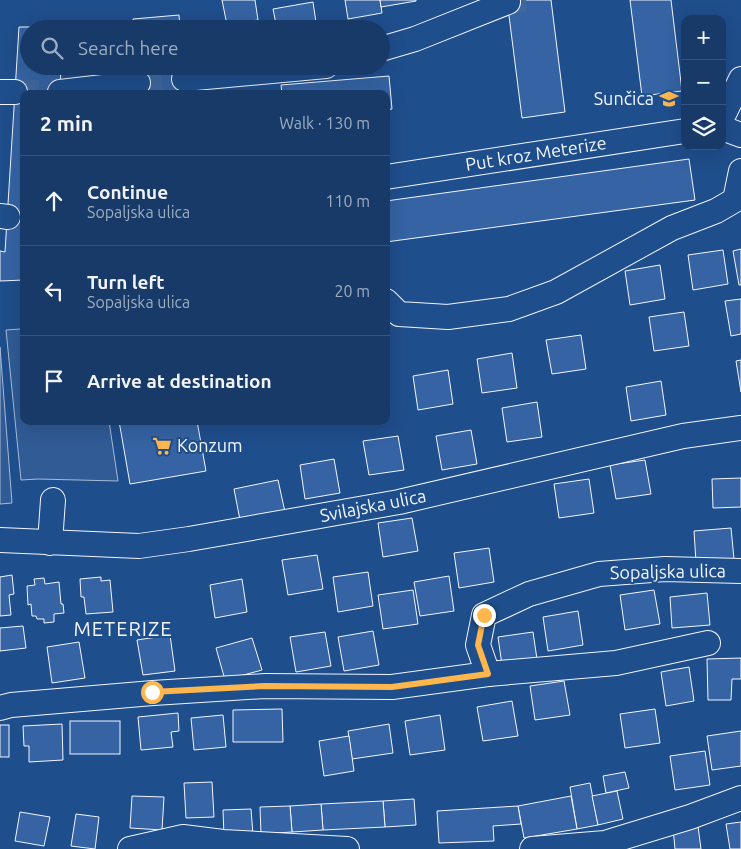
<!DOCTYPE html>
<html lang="en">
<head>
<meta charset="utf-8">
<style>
  body { margin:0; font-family:Ubuntu,sans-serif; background:#244571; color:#f1f3f6 }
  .controls { position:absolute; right:15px; top:15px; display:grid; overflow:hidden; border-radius:10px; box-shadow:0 5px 20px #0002 }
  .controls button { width:45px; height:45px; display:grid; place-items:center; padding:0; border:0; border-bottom:1px solid #36547d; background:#173a69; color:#f1f3f6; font:25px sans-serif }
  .stop { position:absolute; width:15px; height:15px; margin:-11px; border:4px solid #ffb74d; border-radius:50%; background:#fff }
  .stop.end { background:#ffb74d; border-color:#fff; box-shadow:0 1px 5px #0008 }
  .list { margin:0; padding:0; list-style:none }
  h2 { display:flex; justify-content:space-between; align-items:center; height:65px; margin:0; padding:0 20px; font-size:21px }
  h2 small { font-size:16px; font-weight:400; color:#9eadc0 }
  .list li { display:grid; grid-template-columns:32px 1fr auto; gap:15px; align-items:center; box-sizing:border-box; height:90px; padding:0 20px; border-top:1px solid #36547d }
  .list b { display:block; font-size:19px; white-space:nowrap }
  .list p { margin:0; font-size:16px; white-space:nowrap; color:#9eadc0 }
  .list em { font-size:16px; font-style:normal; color:#9eadc0 }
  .icon { flex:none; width:28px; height:28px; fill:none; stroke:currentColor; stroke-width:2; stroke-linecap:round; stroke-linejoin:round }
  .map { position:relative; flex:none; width:741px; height:849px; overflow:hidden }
  .search { position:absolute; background:#173a69; box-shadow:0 5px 20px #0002; left:20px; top:20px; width:370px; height:55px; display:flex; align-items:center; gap:12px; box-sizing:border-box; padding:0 18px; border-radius:28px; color:#9eadc0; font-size:19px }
  .panel { position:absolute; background:#173a69; box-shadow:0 5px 20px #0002; left:20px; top:90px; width:370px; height:335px; border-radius:10px }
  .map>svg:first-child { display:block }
  .built { fill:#305b95; stroke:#a8bbd7 }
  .building { fill:#3563a3; stroke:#f2f6ff }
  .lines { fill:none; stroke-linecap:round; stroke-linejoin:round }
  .minor-tunnel { stroke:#3f679d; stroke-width:24; stroke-dasharray:24 12; stroke-linecap:butt }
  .minor-casing { stroke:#f2f6ff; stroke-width:26 }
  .minor { stroke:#1f4e8c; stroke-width:24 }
  .route { stroke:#ffb74d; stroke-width:6 }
  .labels { text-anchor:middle; stroke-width:4; stroke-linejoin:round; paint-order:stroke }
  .poi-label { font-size:18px; fill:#f2f6ff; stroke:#1f4e8c; text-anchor:end }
  .street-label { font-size:18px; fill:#f2f6ff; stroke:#1f4e8c }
  .quarter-label { font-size:20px; letter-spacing:1px; fill:#f2f6ff; stroke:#1f4e8c }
</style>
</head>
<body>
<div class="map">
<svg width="741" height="849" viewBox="0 0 741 849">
  <rect width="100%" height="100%" fill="#1f4e8c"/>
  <g class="built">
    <path d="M24 327V421H109L118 481 38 479 21 480 6 330 21 329Z"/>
    <path d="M0 347 12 503 0 504Z"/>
  </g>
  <g class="building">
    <path d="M222 0H255L258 20 227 25Z"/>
    <path d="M345 0H380L382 13 348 19Z"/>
    <path d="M380 0H416V1L381 7Z"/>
    <path d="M507 0H551L565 112 522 118Z"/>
    <path d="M630 0H671L682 91 642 96Z"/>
    <path d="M313 2 317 29H277L273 9Z"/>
    <path d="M179 15 180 29H134L133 19Z"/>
    <path d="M19 27H63V29H29V66H61L60 94H24V280L0 281V251L5 252Z"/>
    <path d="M137 66H183L185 94H139Z"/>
    <path d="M389 76 392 109 386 110V94H282L281 85Z"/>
    <path d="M689 159 695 200 386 242V201Z"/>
    <path d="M741 249V285H739L733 251Z"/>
    <path d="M723 250 728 284 693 290 688 255Z"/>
    <path d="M660 265 665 299 630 305 625 271Z"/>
    <path d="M741 299V334L731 336 725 301Z"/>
    <path d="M684 312 689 346 654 351 649 317Z"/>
    <path d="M581 335 586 369 552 374 546 340Z"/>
    <path d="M512 353 517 388 482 393 477 359Z"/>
    <path d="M741 360V392L736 361Z"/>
    <path d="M448 370 453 404 418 410 413 376Z"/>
    <path d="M661 381 666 415 631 421 626 387Z"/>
    <path d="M537 402 542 437 507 442 502 408Z"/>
    <path d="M119 421H197L206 471 130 484Z"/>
    <path d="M471 430 477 464 442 470 436 436Z"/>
    <path d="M398 436 404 470 369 475 363 441Z"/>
    <path d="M334 459 340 493 305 499 300 465Z"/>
    <path d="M645 460 651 494 616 499 610 465Z"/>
    <path d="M741 478V507L713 508 712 479Z"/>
    <path d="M589 479 594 513 559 518 554 484Z"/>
    <path d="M278 480 285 512 240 520 234 489Z"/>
    <path d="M412 518 418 551 383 557 378 523Z"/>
    <path d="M731 528 734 559 696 562 694 531Z"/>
    <path d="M489 548 494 582 459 588 454 553Z"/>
    <path d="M317 555 323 589 288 595 282 560Z"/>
    <path d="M368 572 373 606 338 612 333 577Z"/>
    <path d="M12 575 14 594 9 595 11 615 0 616V577Z"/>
    <path d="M449 576 454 611 420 616 414 582Z"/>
    <path d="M101 577V581L110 580 113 612 86 614 84 597H81L80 579Z"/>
    <path d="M44 578 45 584 59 582 61 604H63L64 613 54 614V622L44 623V619H37L36 616H32L31 604 28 605 27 586 35 585 34 579Z"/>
    <path d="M242 579 247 612 215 618 210 585Z"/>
    <path d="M413 590 418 624 383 629 378 595Z"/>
    <path d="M654 590 660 624 625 630 620 595Z"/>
    <path d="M707 593 710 625 672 628 670 597Z"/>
    <path d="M578 611 583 645 548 651 543 617Z"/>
    <path d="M23 626 26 648 0 651V628Z"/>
    <path d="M373 631 379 665 344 671 338 637Z"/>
    <path d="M325 632 331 666 296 672 290 637Z"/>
    <path d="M533 632 538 666 503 672 498 637Z"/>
    <path d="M170 635 175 671 143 675 137 640Z"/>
    <path d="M252 638 262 670 225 680 216 648Z"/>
    <path d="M79 642 85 678 52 683 47 647Z"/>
    <path d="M741 658V679H732L731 700H708L707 659Z"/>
    <path d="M689 667 694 701 666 706 661 672Z"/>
    <path d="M564 681 570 715 535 720 530 686Z"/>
    <path d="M512 701 518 736 483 741 477 707Z"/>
    <path d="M282 709 283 742H233V710Z"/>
    <path d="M655 709 660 743 625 748 620 714Z"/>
    <path d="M178 713 179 731 171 732 173 747 141 750 138 717Z"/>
    <path d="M223 715 226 747 194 750 191 718Z"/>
    <path d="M440 715 445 750 410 755 405 721Z"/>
    <rect x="70" y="721" width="50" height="33"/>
    <path d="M62 724 63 760 29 762V746H24L23 726Z"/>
    <path d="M389 724 393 753 352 759 348 731Z"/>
    <rect x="0" y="725" width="9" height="32"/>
    <path d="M741 731V766L712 770 707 736Z"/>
    <path d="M349 736 354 771 324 776 319 741Z"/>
    <path d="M705 751 710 785 675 790 670 756Z"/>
    <path d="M625 772 629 788 606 793 603 776Z"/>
    <path d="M212 782 214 817 186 818 184 783Z"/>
    <path d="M590 783 598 825 577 829 570 787Z"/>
    <path d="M617 791 623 819 598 825 592 796Z"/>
    <path d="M132 796 164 797 162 830 130 828Z"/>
    <path d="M571 796 577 829 524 838 518 806Z"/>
    <path d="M414 799 416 825 385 827 383 801Z"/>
    <path d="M383 801 385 827 323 830 321 804Z"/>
    <path d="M321 804 323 830 292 832 290 806Z"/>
    <path d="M290 806 292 832 261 834 260 807Z"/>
    <path d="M518 806 521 824 493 826 494 841 439 843 437 811Z"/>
    <path d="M251 809 253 835 224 837 223 810Z"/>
    <path d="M20 812 50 817 44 846 15 841Z"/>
    <path d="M76 814 99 817 95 849 71 846Z"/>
    <path d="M741 822V849H730L726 824Z"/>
    <path d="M698 826 701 849H675L673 828Z"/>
  </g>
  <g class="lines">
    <g class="minor-tunnel">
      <path d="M508 2 526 0"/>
      <path d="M138 83 184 79"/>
      <path d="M15 92H60"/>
    </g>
    <g class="minor-casing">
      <g id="minor">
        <path d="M381 49 415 39 508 2"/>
        <path d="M184 79 326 66"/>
        <path d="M0 92H15"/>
        <path d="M60 92 138 83"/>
        <path d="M722 118 741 79"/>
        <path d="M722 128 741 135"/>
        <path d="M386 177 685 131"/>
        <path d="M0 216 8 217"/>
        <path d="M386 301 399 314 448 317 509 309 556 292 672 228 716 211 735 200 741 171"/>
        <path d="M0 540 139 546 189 539 399 502 683 436 741 428"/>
        <path d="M50 543 53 500"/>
        <path d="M488 674 616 663 708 643"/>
        <path d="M0 708 11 705 153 693 265 686 392 687 488 674 478 645 484 615 529 594 599 574 665 569 741 571"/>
        <path d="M130 849 183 837 223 842 347 849"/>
        <path d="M532 849 605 843 690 817 741 798"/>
      </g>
    </g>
    <use href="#minor" class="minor"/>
  </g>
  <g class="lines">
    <path class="route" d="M152 692 265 686 392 687 488 674 478 645 484 615"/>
  </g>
  <defs>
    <g id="school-bare" transform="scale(1.5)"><path d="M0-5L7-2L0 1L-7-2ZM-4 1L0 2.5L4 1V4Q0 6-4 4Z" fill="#ffb74d" stroke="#1f4e8c" stroke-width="2.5" paint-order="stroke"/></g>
    <g id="supermarket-bare" transform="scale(1.5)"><path d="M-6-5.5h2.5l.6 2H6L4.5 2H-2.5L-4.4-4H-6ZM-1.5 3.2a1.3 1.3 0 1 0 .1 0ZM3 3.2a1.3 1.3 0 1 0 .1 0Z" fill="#ffb74d" stroke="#1f4e8c" stroke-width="2.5" paint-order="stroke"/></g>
  </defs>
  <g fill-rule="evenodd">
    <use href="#school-bare" x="669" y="99"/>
    <use href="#supermarket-bare" x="162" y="446"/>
  </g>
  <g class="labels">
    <g class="poi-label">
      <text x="654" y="105">Sunčica</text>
      <text x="177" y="452" text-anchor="start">Konzum</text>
    </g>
    <g class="street-label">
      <text transform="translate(536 154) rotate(-9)" y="6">Put kroz Meterize</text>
      <text transform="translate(373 506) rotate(-11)" y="6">Svilajska ulica</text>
      <text transform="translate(668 572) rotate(-1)" y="6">Sopaljska ulica</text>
    </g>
    <g class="quarter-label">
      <text x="123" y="636">METERIZE</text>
    </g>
  </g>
</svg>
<div class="controls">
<button>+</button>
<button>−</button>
<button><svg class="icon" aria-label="layers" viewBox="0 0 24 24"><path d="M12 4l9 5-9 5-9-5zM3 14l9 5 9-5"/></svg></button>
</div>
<div class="stop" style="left:152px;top:692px"></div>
<div class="stop end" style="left:484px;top:615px"></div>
<div class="search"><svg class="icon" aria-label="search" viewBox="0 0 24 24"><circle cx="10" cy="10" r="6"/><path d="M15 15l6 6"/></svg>Search here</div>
<section class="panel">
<h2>2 min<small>Walk · 130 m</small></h2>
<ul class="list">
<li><svg class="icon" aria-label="ahead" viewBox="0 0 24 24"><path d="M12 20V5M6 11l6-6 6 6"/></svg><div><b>Continue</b><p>Sopaljska ulica</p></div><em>110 m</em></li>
<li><svg class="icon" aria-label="left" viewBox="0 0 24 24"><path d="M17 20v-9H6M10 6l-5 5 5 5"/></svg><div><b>Turn left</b><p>Sopaljska ulica</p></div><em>20 m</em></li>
<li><svg class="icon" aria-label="arrive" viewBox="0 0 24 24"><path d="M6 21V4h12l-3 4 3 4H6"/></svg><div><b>Arrive at destination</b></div></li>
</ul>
</section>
</div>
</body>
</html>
